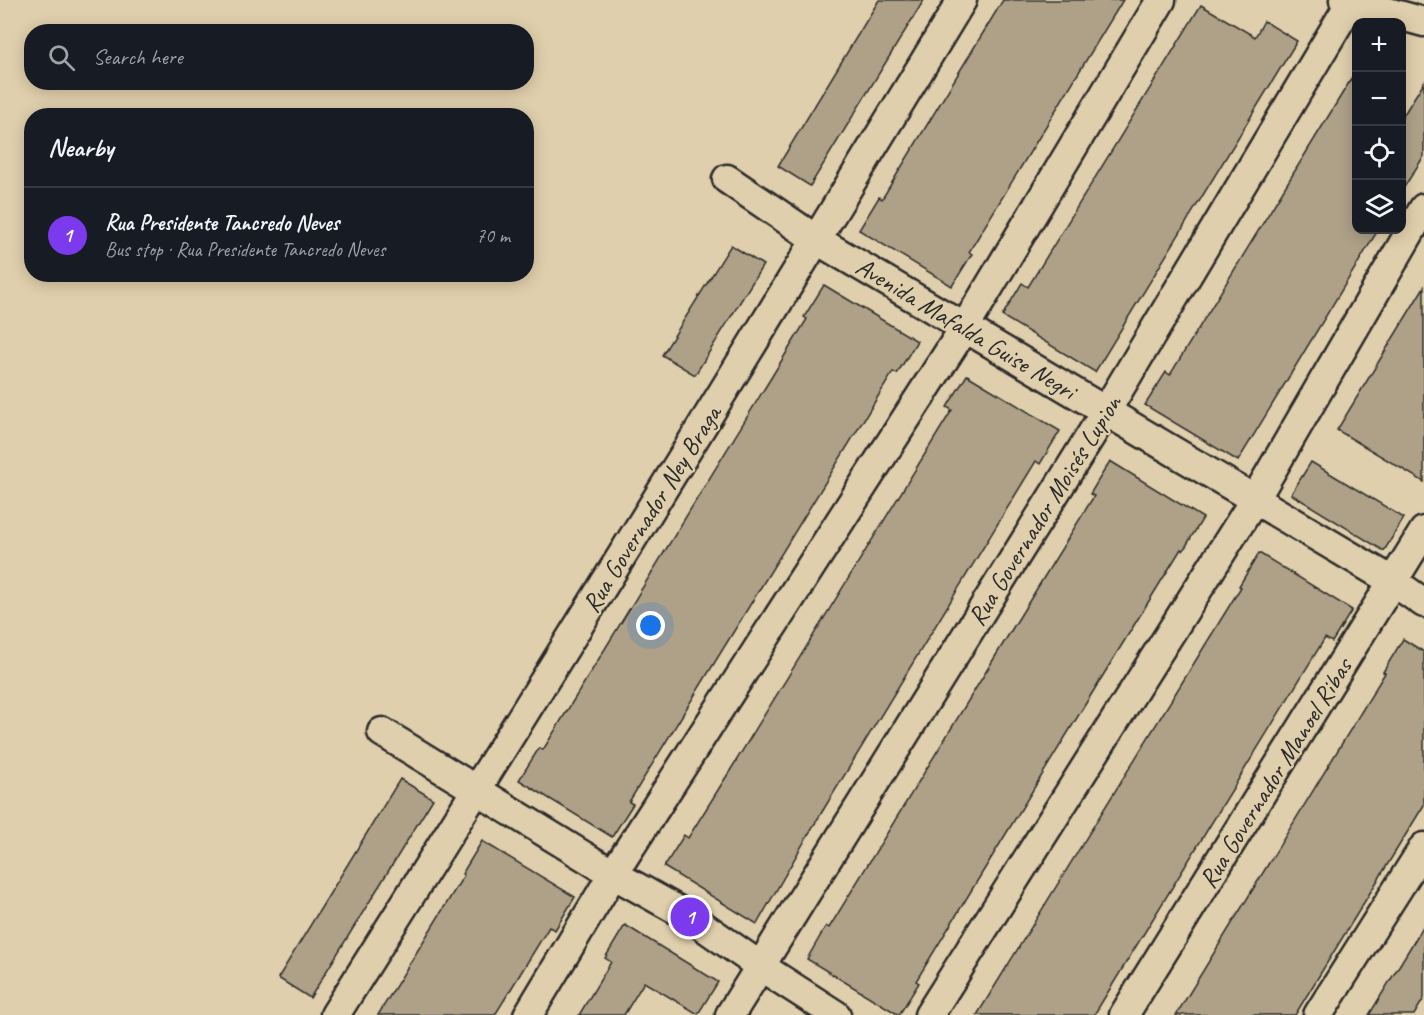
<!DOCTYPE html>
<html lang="en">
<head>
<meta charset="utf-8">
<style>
  body { margin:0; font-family:Caveat,sans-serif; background:#242831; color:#f1f3f6 }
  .controls { position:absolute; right:18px; top:18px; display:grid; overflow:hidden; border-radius:12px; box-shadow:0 3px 15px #0003 }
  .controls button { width:54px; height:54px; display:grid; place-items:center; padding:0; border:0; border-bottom:2px solid #363941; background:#171b24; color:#f1f3f6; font:30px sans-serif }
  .you { position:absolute; left:651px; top:626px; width:21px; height:21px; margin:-15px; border:4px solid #fff; border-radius:50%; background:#1a73e8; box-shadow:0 0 0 9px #1a73e833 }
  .badge { display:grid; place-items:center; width:39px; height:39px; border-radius:50%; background:#7c3aed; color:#fff; font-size:20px; font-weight:700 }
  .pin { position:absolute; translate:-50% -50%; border:3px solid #fff; box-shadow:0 2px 6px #0006 }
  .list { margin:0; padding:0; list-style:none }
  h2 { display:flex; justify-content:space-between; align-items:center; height:78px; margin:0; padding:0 24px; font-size:26px }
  h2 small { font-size:20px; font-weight:400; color:#9ea1a6 }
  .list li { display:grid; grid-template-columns:39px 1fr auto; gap:18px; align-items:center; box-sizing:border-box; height:96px; padding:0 24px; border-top:2px solid #363941 }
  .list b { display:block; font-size:22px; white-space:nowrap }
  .list p { margin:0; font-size:20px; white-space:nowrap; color:#9ea1a6 }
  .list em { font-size:20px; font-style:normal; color:#9ea1a6 }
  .icon { flex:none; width:33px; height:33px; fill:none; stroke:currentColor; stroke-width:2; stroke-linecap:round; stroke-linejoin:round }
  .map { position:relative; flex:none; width:1424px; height:1015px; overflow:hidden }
  .search { position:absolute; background:#171b24; box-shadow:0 3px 15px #0003; left:24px; top:24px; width:510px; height:66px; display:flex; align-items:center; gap:15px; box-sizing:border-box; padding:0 21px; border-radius:24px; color:#9ea1a6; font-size:22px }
  .panel { position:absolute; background:#171b24; box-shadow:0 3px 15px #0003; left:24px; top:108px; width:510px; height:174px; border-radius:24px }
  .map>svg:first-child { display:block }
  .building { fill:#aea188; stroke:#2b2b2b; stroke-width:1.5 }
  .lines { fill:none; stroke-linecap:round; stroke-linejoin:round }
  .minor-casing { stroke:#2b2b2b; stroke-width:33 }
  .minor { stroke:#e0cfac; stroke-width:28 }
  .labels { text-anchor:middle; stroke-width:4.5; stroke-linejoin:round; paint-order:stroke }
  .street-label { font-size:26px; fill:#2b2b2b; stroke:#e0cfac }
</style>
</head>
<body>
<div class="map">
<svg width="1424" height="1015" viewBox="0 0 1424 1015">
  <rect width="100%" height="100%" fill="#e0cfac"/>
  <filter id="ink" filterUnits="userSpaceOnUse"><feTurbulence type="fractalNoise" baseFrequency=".0167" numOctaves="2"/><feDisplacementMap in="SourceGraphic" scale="12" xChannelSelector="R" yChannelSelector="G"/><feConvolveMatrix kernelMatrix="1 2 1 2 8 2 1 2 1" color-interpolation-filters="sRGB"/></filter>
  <g filter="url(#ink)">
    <g class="building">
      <path d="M879 0H924L810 186 778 166Z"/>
      <path d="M1003 0H1123L969 252 972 254 952 286 859 230 879 197 882 199Z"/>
      <path d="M1201 5 1255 37 1264 21 1297 41 1095 372 1002 316 1022 283 1028 287Z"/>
      <path d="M1356 71V230H1378L1238 461 1145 405 1166 372 1170 375Z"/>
      <path d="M1424 82V156L1401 192V119Z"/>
      <path d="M731 245 763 265 695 375 662 355Z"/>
      <path d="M824 285 917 341 897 374 893 372 629 802 633 804 612 837 519 780 539 748 543 750 774 373 807 319 804 317Z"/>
      <path d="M1424 287V482L1337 430Z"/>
      <path d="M967 375 1060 431 1040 464 1036 461 811 830 757 924 664 867 684 835 688 838 728 774 952 410 947 407Z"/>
      <path d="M1110 461 1203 518 1183 551 1181 549 1094 690 916 981 919 983 899 1015 807 959 826 926 829 928 1017 621 1094 496 1090 494Z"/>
      <path d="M1311 462 1404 518 1384 551 1291 494Z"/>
      <path d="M1259 553 1352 610 1332 642 1325 638 1094 1015H977L1241 587 1239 586Z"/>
      <path d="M1403 639 1424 652V805L1295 1015H1176L1385 673 1383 672Z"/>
      <path d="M400 779 433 799 310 998 278 978Z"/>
      <path d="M482 841 575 897 555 930 549 927 495 1015H378L464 875 462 874Z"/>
      <path d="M625 925 718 982 698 1014 644 982 624 1015H579L611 962 605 958Z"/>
      <path d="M1424 925V998L1414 1015H1369Z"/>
    </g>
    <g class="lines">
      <g class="minor-casing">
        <g id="minor">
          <path d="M1344 0 1424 22"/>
          <path d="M727 179 817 240 1394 582 1424 603"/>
          <path d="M382 732 613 874 690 917 760 966 836 1015"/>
          <path d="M335 1015C547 679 756 340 962 0"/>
          <path d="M528 1015 613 874 965 327 1161 0"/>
          <path d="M730 1015 1106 411 1351 2"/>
          <path d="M929 1015 1255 499 1424 208"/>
          <path d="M1124 1015 1424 531"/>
          <path d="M1318 1015 1424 847"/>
        </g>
      </g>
      <use href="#minor" class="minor"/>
    </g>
  </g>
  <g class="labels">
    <g class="street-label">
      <text transform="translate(966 328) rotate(31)" y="9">Avenida Mafalda Guise Negri</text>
      <text transform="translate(651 509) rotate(-58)" y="9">Rua Governador Ney Braga</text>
      <text transform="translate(1044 510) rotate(-58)" y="9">Rua Governador Moisés Lupion</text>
      <text transform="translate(1275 773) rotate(-58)" y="9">Rua Governador Manoel Ribas</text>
    </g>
  </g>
</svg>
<div class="controls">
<button>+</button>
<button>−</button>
<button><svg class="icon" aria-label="locate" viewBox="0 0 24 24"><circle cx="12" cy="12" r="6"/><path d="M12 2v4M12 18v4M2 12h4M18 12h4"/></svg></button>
<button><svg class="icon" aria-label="layers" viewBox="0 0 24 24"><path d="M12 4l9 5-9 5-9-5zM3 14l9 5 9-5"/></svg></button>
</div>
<div class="you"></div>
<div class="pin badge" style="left:690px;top:917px">1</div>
<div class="search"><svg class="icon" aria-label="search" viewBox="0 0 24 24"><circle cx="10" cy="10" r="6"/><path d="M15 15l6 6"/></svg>Search here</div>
<section class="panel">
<h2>Nearby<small></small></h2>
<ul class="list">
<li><span class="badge">1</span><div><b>Rua Presidente Tancredo Neves</b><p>Bus stop · Rua Presidente Tancredo Neves</p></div><em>70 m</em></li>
</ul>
</section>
</div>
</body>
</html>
